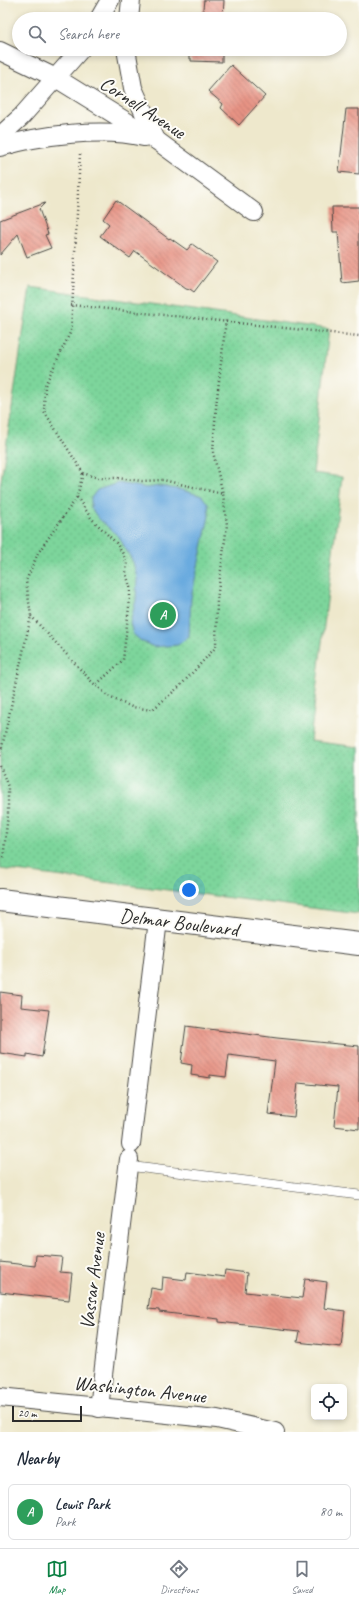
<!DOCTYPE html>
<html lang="en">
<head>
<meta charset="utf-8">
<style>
  body { margin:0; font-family:Caveat,sans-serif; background:#f6f6f7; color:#1f2937 }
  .controls { position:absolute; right:12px; bottom:12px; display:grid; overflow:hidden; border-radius:6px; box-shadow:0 2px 6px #0003 }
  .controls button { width:36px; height:36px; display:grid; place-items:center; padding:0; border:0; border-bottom:1px solid #e0e1e3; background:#fff; color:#1f2937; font:20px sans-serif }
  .scale { position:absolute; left:12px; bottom:10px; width:70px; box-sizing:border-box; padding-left:4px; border:2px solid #2b2b2b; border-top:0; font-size:11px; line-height:14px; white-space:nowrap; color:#2b2b2b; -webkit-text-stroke:3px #fdfcf7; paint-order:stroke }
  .you { position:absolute; left:189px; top:890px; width:14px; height:14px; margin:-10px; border:3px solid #fff; border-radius:50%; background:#1a73e8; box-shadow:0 0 0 6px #1a73e833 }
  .badge { display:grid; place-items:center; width:26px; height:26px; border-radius:50%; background:#0b8043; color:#fff; font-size:13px; font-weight:700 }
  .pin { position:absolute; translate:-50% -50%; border:2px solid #fff; box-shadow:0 1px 4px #0006 }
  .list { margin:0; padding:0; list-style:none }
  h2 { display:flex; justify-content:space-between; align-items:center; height:52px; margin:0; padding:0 16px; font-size:17px }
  h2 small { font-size:13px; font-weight:400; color:#747a83 }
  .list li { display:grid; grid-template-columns:26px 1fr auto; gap:12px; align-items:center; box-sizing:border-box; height:56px; margin:0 8px 8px; padding:0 8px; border:1px solid #e0e1e3; border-radius:6px }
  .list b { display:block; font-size:15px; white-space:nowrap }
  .list p { margin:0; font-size:13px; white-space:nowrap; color:#747a83 }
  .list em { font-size:13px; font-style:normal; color:#747a83 }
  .icon { flex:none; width:22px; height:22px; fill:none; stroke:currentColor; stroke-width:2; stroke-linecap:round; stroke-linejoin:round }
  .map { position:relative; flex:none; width:359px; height:1432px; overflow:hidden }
  .search { position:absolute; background:#fff; box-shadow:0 2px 6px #0003; left:12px; right:12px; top:12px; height:44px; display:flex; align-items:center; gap:10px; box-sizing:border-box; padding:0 14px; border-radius:22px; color:#747a83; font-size:15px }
  .sheet { height:116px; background:#fff }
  nav { display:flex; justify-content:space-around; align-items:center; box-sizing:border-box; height:56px; border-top:1px solid #e0e1e3; background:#fff; font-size:11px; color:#747a83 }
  nav a { display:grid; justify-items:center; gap:2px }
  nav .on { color:#0b8043 }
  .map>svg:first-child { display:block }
  .park { fill:url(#park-dots); stroke:#548063 }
  .water { fill:#6babdf; stroke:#4b6b85 }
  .building { fill:url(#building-back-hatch) }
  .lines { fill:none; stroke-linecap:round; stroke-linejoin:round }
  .lane-casing { stroke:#484743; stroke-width:10 }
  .street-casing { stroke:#484743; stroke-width:20 }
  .secondary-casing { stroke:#484743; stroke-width:24 }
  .path { stroke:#484743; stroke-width:2.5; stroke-dasharray:1 3; stroke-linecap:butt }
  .lane { stroke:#fff; stroke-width:9 }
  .street { stroke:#fff; stroke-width:18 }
  .secondary { stroke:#fff; stroke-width:22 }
  .labels { text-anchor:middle; stroke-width:4; stroke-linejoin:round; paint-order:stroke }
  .street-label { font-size:20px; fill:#2b2b2b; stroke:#fdfcf7 }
</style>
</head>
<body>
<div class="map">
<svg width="359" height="1432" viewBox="0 0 359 1432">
  <defs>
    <pattern id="park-dots" width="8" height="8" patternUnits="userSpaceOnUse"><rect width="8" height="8" fill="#7dd59b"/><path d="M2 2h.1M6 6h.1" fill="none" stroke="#6cb786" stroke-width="1.8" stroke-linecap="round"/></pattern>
    <pattern id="building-back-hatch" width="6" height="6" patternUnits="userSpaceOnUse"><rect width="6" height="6" fill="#e79384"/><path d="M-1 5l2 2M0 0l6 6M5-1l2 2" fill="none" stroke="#bb786c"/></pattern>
  </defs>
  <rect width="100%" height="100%" fill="#fdfcf7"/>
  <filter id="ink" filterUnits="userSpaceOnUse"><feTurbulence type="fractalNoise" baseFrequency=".025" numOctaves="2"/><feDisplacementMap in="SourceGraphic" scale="8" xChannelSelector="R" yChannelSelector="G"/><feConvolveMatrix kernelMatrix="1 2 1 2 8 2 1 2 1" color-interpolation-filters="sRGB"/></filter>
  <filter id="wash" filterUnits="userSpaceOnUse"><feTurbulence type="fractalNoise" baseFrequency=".012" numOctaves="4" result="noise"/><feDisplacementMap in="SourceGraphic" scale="16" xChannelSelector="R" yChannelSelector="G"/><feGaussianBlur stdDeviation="0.9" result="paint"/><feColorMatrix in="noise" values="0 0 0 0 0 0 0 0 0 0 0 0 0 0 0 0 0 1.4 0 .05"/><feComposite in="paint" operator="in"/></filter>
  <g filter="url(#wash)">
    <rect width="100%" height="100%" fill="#eee8cc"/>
    <path class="park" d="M30 287 329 329 313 473 342 477 310 741 359 747V914L0 869V487Z"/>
    <path class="water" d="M118 483 147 488 159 486 182 490 202 496 208 504 209 516 191 598 189 636 178 645 154 647 141 641 133 634 130 623 136 600 137 578 133 562 119 537 98 518 91 508V498L97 490Z"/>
    <g id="blocks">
      <g class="building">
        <path d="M204 0H224L223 19H191V17H202Z"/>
        <path d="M189 49H222V62L191 61V58H189Z"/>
        <path d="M231 65 265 96 239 125 221 108 223 104 208 91Z"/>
        <path d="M346 109H359V174L339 172Z"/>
        <path d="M116 200 169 239 170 238 187 250 192 244 217 262 194 292 190 289 186 288 135 251 130 258 100 236 109 224 103 219Z"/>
        <path d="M45 203 39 209 48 234 45 235 51 248 27 257 18 234 0 255V220Z"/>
        <path d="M332 207H359V281L342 283 338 232H333Z"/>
        <path d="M0 992 22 995 21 1007 49 1010 42 1057 27 1054V1057L0 1053Z"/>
        <path d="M186 1026 277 1038 359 1046V1129L334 1126 338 1087 298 1083 294 1117 268 1114 275 1061 229 1055 226 1077 210 1075V1078L191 1075 192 1065 181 1063Z"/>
        <path d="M36 1255 62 1257 60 1272 72 1273 69 1300 0 1292V1262L35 1266Z"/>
        <path d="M225 1270 247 1273 245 1292 302 1298 305 1279 327 1282 324 1308 345 1311 341 1347 297 1342 299 1331 219 1322V1319L159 1312V1310L148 1309 151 1288 162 1290 163 1277 186 1280 187 1272 224 1277Z"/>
      </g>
    </g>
  </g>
  <g filter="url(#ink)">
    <use href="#blocks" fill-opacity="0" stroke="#484743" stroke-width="1"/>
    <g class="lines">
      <g class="lane-casing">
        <path id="lane" d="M128 1166 359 1195"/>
      </g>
      <g class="street-casing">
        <g id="street">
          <path d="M99 19 110 0"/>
          <path d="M129 19 131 0"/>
          <path d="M126 49 133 88 156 140"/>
          <path d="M0 51 56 78 156 140 254 212"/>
          <path d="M0 136 21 117 81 49"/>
          <path d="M0 147C40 135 103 127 144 137"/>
          <path d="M131 1144 158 920"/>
          <path d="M0 1397 217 1419 275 1432"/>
          <path d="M99 1408 129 1159"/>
        </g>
      </g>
      <g class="secondary-casing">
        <path id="secondary" d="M0 900 359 944"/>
      </g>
      <g class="path">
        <path d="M80 154 71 331 45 385 44 411 83 473 98 478H117L142 481 163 480 223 494"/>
        <path d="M71 305 359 336"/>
        <path d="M77 497 91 518 116 543 122 552 127 563 126 573 130 587V598L123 660 96 685"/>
        <path d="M31 616 93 683 111 698 132 707 152 710 180 686 216 647 217 599 227 525 223 494 213 452 216 407 226 320"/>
        <path d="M0 756 31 616 26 581 38 553 77 497 83 473"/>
        <path d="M0 766 8 787V815L3 859"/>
      </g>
      <use href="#lane" class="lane"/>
      <use href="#street" class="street"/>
      <use href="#secondary" class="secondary"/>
    </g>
  </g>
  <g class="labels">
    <g class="street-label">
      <text transform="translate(143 107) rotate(33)" y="7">Cornell Avenue</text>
      <text transform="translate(179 922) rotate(7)" y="7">Delmar Boulevard</text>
      <text transform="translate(92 1281) rotate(-83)" y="7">Vassar Avenue</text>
      <text transform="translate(140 1389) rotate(6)" y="7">Washington Avenue</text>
    </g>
  </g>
</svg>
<div class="controls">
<button><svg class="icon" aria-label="locate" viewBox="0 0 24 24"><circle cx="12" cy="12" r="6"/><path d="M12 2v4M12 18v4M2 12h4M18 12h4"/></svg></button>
</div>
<div class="scale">20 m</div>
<div class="you"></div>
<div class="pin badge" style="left:163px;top:615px;background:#2e9e5b">A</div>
<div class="search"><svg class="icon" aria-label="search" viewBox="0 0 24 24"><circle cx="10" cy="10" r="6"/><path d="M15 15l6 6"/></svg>Search here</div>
</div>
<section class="sheet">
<h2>Nearby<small></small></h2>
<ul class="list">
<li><span class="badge" style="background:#2e9e5b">A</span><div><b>Lewis Park</b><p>Park</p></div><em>80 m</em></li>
</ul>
</section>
<nav>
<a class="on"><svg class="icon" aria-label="map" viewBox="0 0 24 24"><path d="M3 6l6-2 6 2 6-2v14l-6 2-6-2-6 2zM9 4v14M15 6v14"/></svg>Map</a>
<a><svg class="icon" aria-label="directions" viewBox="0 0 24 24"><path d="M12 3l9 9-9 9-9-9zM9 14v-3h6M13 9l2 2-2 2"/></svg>Directions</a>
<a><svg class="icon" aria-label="saved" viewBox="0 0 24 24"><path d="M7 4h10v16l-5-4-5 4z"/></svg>Saved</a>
</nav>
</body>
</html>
